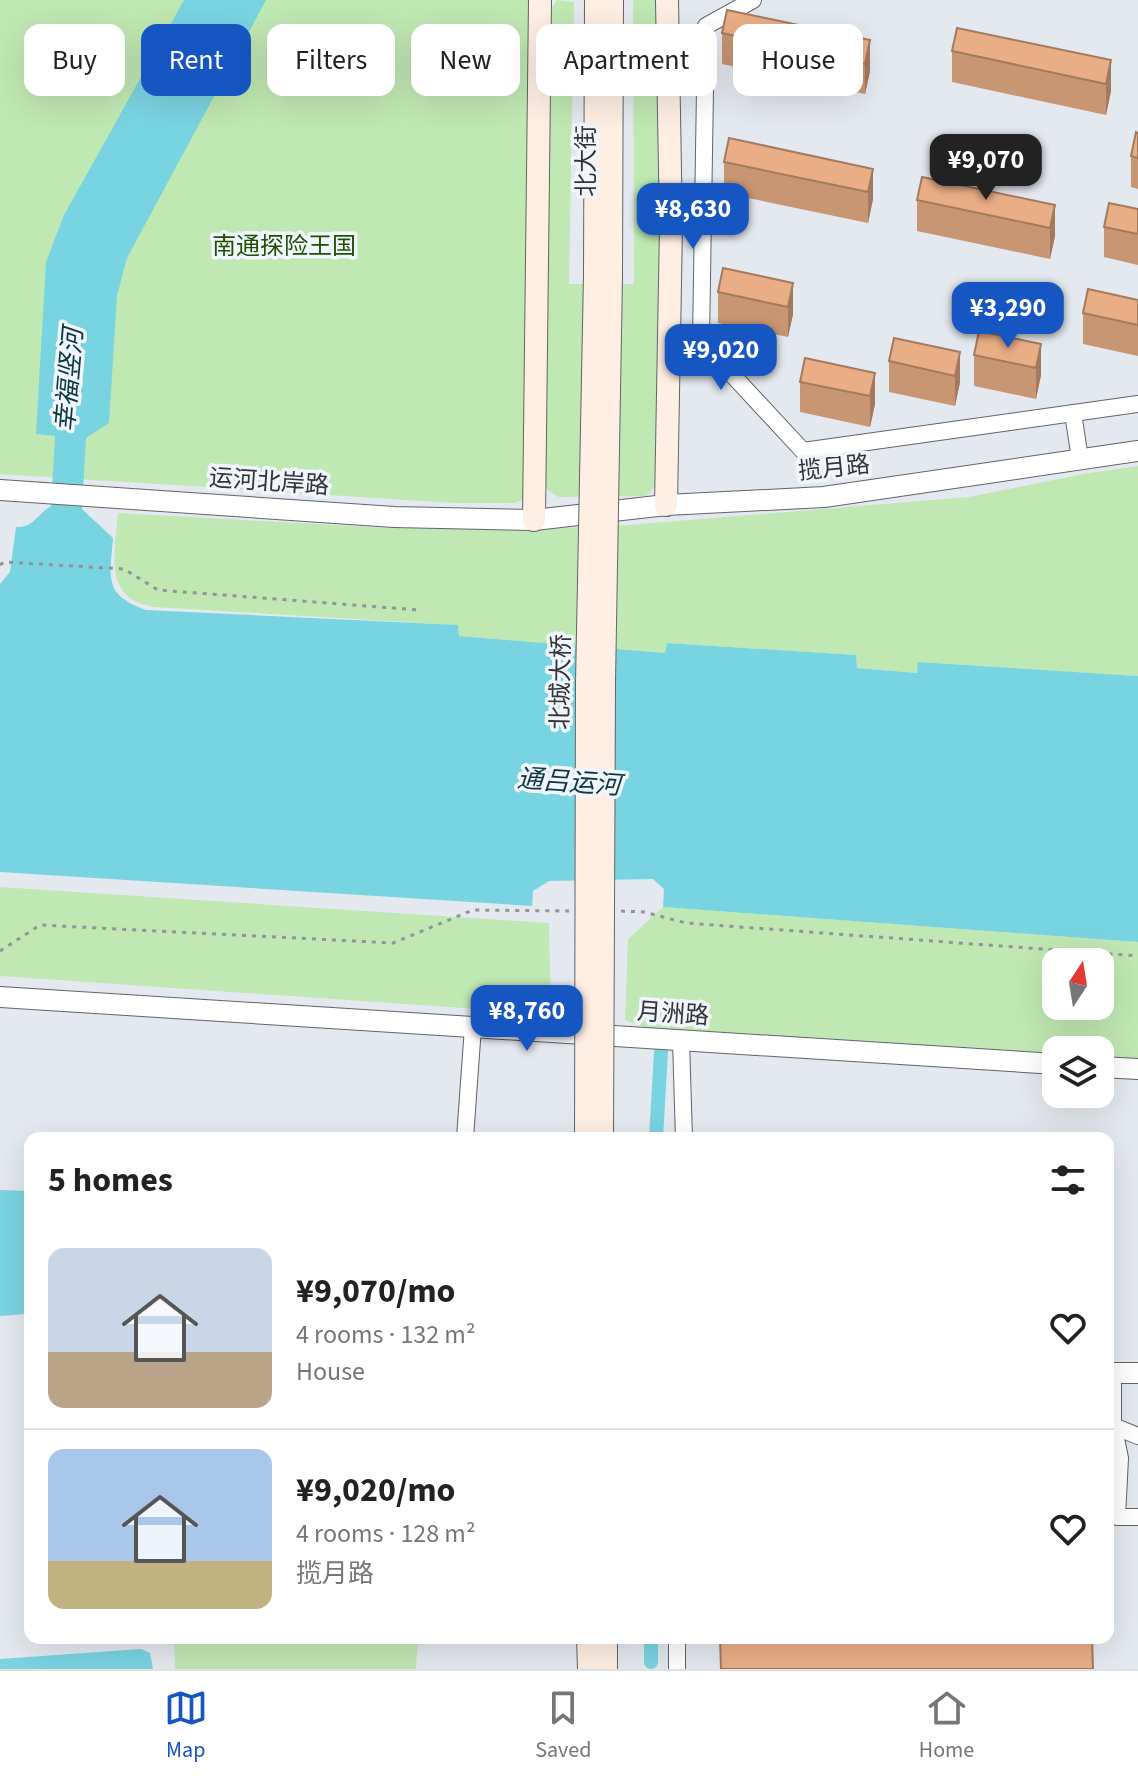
<!DOCTYPE html>
<meta charset="utf-8">
<style>
body{margin:0;font-family:"Source Sans 3","Noto Sans SC",sans-serif;background:#f6f6f6;color:#222;height:100vh;display:flex;flex-direction:column;font-size:30px;white-space:nowrap}
*{box-sizing:border-box;margin:0}
p{font-size:26px;color:#767676}
.icon{flex:none;width:44px;height:44px;fill:none;stroke:currentColor;stroke-width:2;stroke-linecap:round;stroke-linejoin:round}
.map{position:relative;flex:1;overflow:hidden}
.drawer{position:absolute;left:24px;top:1132px;width:1090px;height:512px;display:flex;flex-direction:column;background:#fff;border-radius:16px;box-shadow:0 8px 32px #0002}
.drawer>*{flex:none}
.top-card{position:absolute;left:24px;top:24px;width:1090px;height:72px;display:flex;gap:16px}
.needle{width:52px;rotate:12deg}
.tools{position:absolute;left:1042px;top:948px;display:grid;gap:16px}
.tools a{display:grid;place-items:center;width:72px;height:72px;border-radius:16px;background:#fff;box-shadow:0 8px 32px #0002;font-size:40px}
.price{position:absolute;translate:-50% -68px;padding:0 18px;border-radius:16px;background:#1656c2;color:#fff;font-size:26px;line-height:52px;filter:drop-shadow(0 2px 4px #0008)}
.price::after{content:'';position:absolute;left:50%;top:48px;width:24px;height:18px;margin-left:-12px;background:inherit;clip-path:polygon(0 0,100% 0,50% 100%)}
.price.selected{background:#222;color:#fff}
ul{padding:0;list-style:none}
li{display:flex;align-items:center;gap:24px;height:200px;padding:0 24px}
li+li{border-top:2px solid #e0e0e0}
li span{display:grid;place-items:center;flex:none;width:224px;height:160px;border-radius:16px;color:#555}
li>.icon{margin-inline-start:auto}
span .icon{width:96px;height:96px;fill:#fffc;stroke-width:1}
li b{font-size:34px}
h2{display:flex;justify-content:space-between;align-items:center;height:96px;padding:0 24px;font-size:34px}
.chip{padding:0 28px;border-radius:16px;background:#fff;box-shadow:0 8px 32px #0002;font-size:28px;line-height:72px}
.chip.selected{background:#1656c2;color:#fff}
.tabs{display:flex;justify-content:space-around;align-items:center;height:112px;border-top:2px solid #e0e0e0;background:#fff;font-size:22px;color:#767676}
.tabs a{display:grid;justify-items:center;gap:4px}
.tabs .selected{color:#1656c2}
.map>svg:first-child{display:block}
.green{fill:#c0e8b3;fill-rule:evenodd}
.water{fill:#79d4e1}
.lines{fill:none;stroke-linecap:round;stroke-linejoin:round}
.canal{stroke:#79d4e1;stroke-width:14}
.minor-casing{stroke:#60646a;stroke-width:18}
.tertiary-casing{stroke:#60646a;stroke-width:22}
.secondary-casing{stroke:#60646a;stroke-width:24}
.path{stroke:#919499;stroke-width:3;stroke-dasharray:4 6;stroke-linecap:butt}
.minor{stroke:#fff;stroke-width:16}
.tertiary{stroke:#fff;stroke-width:20}
.secondary{stroke:#ffefe3;stroke-width:22}
.secondary-bridge-casing{stroke:#60646a;stroke-width:24;stroke-linecap:butt}
.secondary-bridge{stroke:#ffefe3;stroke-width:22}
.wall{fill:#c99673}
.shaded-wall{fill:#a47a5e}
.building{fill:#eaae86;stroke:#a47a5e;stroke-width:2}
.labels{text-anchor:middle;dominant-baseline:central;stroke-width:7;stroke-linejoin:round;paint-order:stroke}
.street-label{font-size:24px;fill:#333538;stroke:#f1f6fd}
.park-label{font-size:24px;fill:#1d5101;stroke:#f1f6fd}
.water-label{font-size:26px;font-style:italic;fill:#0c393e;stroke:#f1f6fd}
</style>
<div class="map">
<svg width="1138" height="1669" viewBox="0 0 1138 1669">
<rect width="100%" height="100%" fill="#e4e9ef"/>
<g class="green">
<path d="M0,0H536L526,498L515,503H454L0,474Z"/>
<path d="M557,0L574,2L569,284H634L633,0H659L660,2L658,484L646,496L559,497L547,490L545,482L548,14Z"/>
<path d="M1138,466V676L919,662L917,673L857,668L856,655L667,643L666,653L459,636L457,625L154,607C102,599 115,552 118,513L387,528L534,529L628,525L969,497L1089,473Z"/>
<path d="M0,887L549,923L551,1014L0,976Z"/>
<path d="M663,907L1138,942V1069L1100,1067V1050H1056V1064L681,1041L625,1020L628,939ZM1056,962H1100V1006H1056Z"/>
<path d="M174,1638H418L416,1669H175Z"/>
</g>
<g class="water">
<path d="M184,0H266L127,258L117,296L109,423L86,438L82,509L113,538C110,578 103,595 146,610L458,625L459,636L665,653L667,643L856,655L857,668L917,673L918,662L1138,676V942L663,907L664,889L653,879L549,881L533,891L532,906L0,872V584L10,572L16,527C34,528 37,514 51,506L55,436L36,434L46,262L64,215Z"/>
<path d="M0,1190L30,1191V1303L25,1314L0,1316Z"/>
<path d="M141,1649L150,1653L153,1669H0V1659Z"/>
</g>
<g class="lines">
<g class="canal">
<path d="M656,1138L661,1052"/>
<path d="M651,1662V1638"/>
</g>
<defs>
<g id="minor">
<path d="M753,0L706,26L701,341L803,451L1138,404"/>
<path d="M1073,413L1080,459"/>
<path d="M681,1041L684,1138"/>
<path d="M465,1138L473,1027"/>
<path d="M1113,1373V1424L1120,1458L1117,1517H1138"/>
<path d="M1108,1424L1138,1436"/>
<path d="M677,1669V1638"/>
</g>
<g id="tertiary">
<path d="M0,490L394,517L534,520L666,505L824,497L1138,451"/>
<path d="M0,997L1056,1064"/>
<path d="M1100,1067L1138,1069"/>
<path d="M1108,1373H1138"/>
</g>
<g id="secondary">
<path d="M595,275L596,0"/>
<path d="M611,275L612,0"/>
<path d="M666,505L671,227L667,0"/>
<path d="M534,520L540,0"/>
<path d="M588,1638L589,1669"/>
<path d="M606,1638V1669"/>
</g>
</defs>
<use href="#minor" class="minor-casing"/>
<use href="#tertiary" class="tertiary-casing"/>
<use href="#secondary" class="secondary-casing"/>
<g class="path">
<path d="M0,565L4,562L124,569L158,590L419,610"/>
<path d="M621,911L644,912L686,923L1138,956"/>
<path d="M0,951L40,925L393,943L473,910L569,911"/>
</g>
<use href="#minor" class="minor"/>
<use href="#tertiary" class="tertiary"/>
<use href="#secondary" class="secondary"/>
<defs>
<g id="secondary-bridge">
<path d="M586,1138L587,683L595,275"/>
<path d="M602,1138L604,682L611,275"/>
</g>
</defs>
<use href="#secondary-bridge" class="secondary-bridge-casing"/>
<use href="#secondary-bridge" class="secondary-bridge"/>
</g>
<g class="wall">
<path d="M722,33L870,40V71L865,94L722,64Z"/>
<path d="M952,51L1111,60V91L1106,115L952,82Z"/>
<path d="M1138,133V189L1131,187V156Z"/>
<path d="M724,162L873,169V199L868,223L724,193Z"/>
<path d="M917,200L1055,205V236L1050,259L917,231Z"/>
<path d="M1138,209V265L1104,257V227Z"/>
<path d="M793,283V314L788,337L718,323V292Z"/>
<path d="M1138,300V356L1083,344V313Z"/>
<path d="M1041,344V375L1036,399L974,386V355Z"/>
<path d="M960,352V382L955,406L889,392V361Z"/>
<path d="M875,373V404L870,427L800,412V382Z"/>
</g>
<g class="shaded-wall">
<path d="M870,40V71L865,94V64Z"/>
<path d="M1111,60V91L1106,115V84Z"/>
<path d="M873,169V199L868,223V192Z"/>
<path d="M1055,205V236L1050,259V228Z"/>
<path d="M793,283V314L788,337V307Z"/>
<path d="M1041,344V375L1036,399V368Z"/>
<path d="M960,352V382L955,406V376Z"/>
<path d="M875,373V404L870,427V396Z"/>
<path d="M1111,1548V1569L1108,1576V1555Z"/>
</g>
<g class="building">
<path d="M727,10L870,40L865,64L722,33Z"/>
<path d="M957,28L1111,60L1106,84L952,51Z"/>
<path d="M1136,132L1138,133V158L1131,156Z"/>
<path d="M729,138L873,169L868,192L724,162Z"/>
<path d="M922,177L1055,205L1050,228L917,200Z"/>
<path d="M1109,203L1138,209V234L1104,227Z"/>
<path d="M723,268L793,283L788,307L718,292Z"/>
<path d="M1088,289L1138,300V325L1083,313Z"/>
<path d="M979,331L1041,344L1036,368L974,355Z"/>
<path d="M894,338L960,352L955,376L889,361Z"/>
<path d="M805,358L875,373L870,396L800,382Z"/>
<path d="M1108,1514L1111,1548L1108,1555Z"/>
<path d="M720,1638H1092L1093,1669H721Z"/>
</g>
<g class="labels">
<g class="street-label">
<text transform="translate(586 161) rotate(-90)">北大街</text>
<text transform="translate(834 468) rotate(-6)">揽月路</text>
<text transform="translate(269 482) rotate(4)">运河北岸路</text>
<text transform="translate(561 682) rotate(-89)">北城大桥</text>
<text transform="translate(673 1014) rotate(4)">月洲路</text>
</g>
<g class="park-label">
<text x="284" y="246">南通探险王国</text>
</g>
<g class="water-label">
<text transform="translate(69 380) rotate(-85)">幸福竖河</text>
<text transform="translate(569 782) rotate(4)">通吕运河</text>
</g>
</g>
</svg>
<div class="tools">
<a><svg class="needle" viewBox="-14 -14 28 28"><path d="M0-13l5 13h-10z" fill="#e53935"/><path d="M0 13l5-13h-10z" fill="#767676"/></svg></a>
<a><svg class="icon" aria-label="layers" viewBox="0 0 24 24"><path d="M12 4l9 5-9 5-9-5zM3 14l9 5 9-5"/></svg></a>
</div>
<b class="price selected" style="left:986px;top:202px">¥9,070</b>
<b class="price" style="left:693px;top:251px">¥8,630</b>
<b class="price" style="left:1008px;top:350px">¥3,290</b>
<b class="price" style="left:721px;top:392px">¥9,020</b>
<b class="price" style="left:527px;top:1053px">¥8,760</b>
<div class="top-card">
<a class="chip">Buy</a>
<a class="chip selected">Rent</a>
<a class="chip">Filters</a>
<a class="chip">New</a>
<a class="chip">Apartment</a>
<a class="chip">House</a>
</div>
<section class="drawer">
<h2>5 homes<svg class="icon" aria-label="filters" viewBox="0 0 24 24"><path d="M4 7h16M4 17h16"/><circle cx="9" cy="7" r="2"/><circle cx="15" cy="17" r="2"/></svg></h2>
<ul>
<li><span style="background:linear-gradient(#c9d6e8 65%,#b9a48a 0)"><svg class="icon" aria-label="home" viewBox="0 0 24 24"><path d="M3 11l9-7 9 7M6 9v11h12V9"/></svg></span><div><b>¥9,070/mo</b><p>4 rooms · 132 m²</p><p>House</p></div><svg class="icon" aria-label="heart" viewBox="0 0 24 24"><path d="M12 20l-8-8c-3-5 5-10 8-4 3-6 11-1 8 4z"/></svg></li>
<li><span style="background:linear-gradient(#a9c7e8 70%,#c2b280 0)"><svg class="icon" aria-label="home" viewBox="0 0 24 24"><path d="M3 11l9-7 9 7M6 9v11h12V9"/></svg></span><div><b>¥9,020/mo</b><p>4 rooms · 128 m²</p><p>揽月路</p></div><svg class="icon" aria-label="heart" viewBox="0 0 24 24"><path d="M12 20l-8-8c-3-5 5-10 8-4 3-6 11-1 8 4z"/></svg></li>
</ul>
</section>
</div>
<nav class="tabs">
<a class="selected"><svg class="icon" aria-label="map" viewBox="0 0 24 24"><path d="M3 6l6-2 6 2 6-2v14l-6 2-6-2-6 2zM9 4v14M15 6v14"/></svg>Map</a>
<a><svg class="icon" aria-label="saved" viewBox="0 0 24 24"><path d="M7 4h10v16l-5-4-5 4z"/></svg>Saved</a>
<a><svg class="icon" aria-label="home" viewBox="0 0 24 24"><path d="M3 11l9-7 9 7M6 9v11h12V9"/></svg>Home</a>
</nav>
